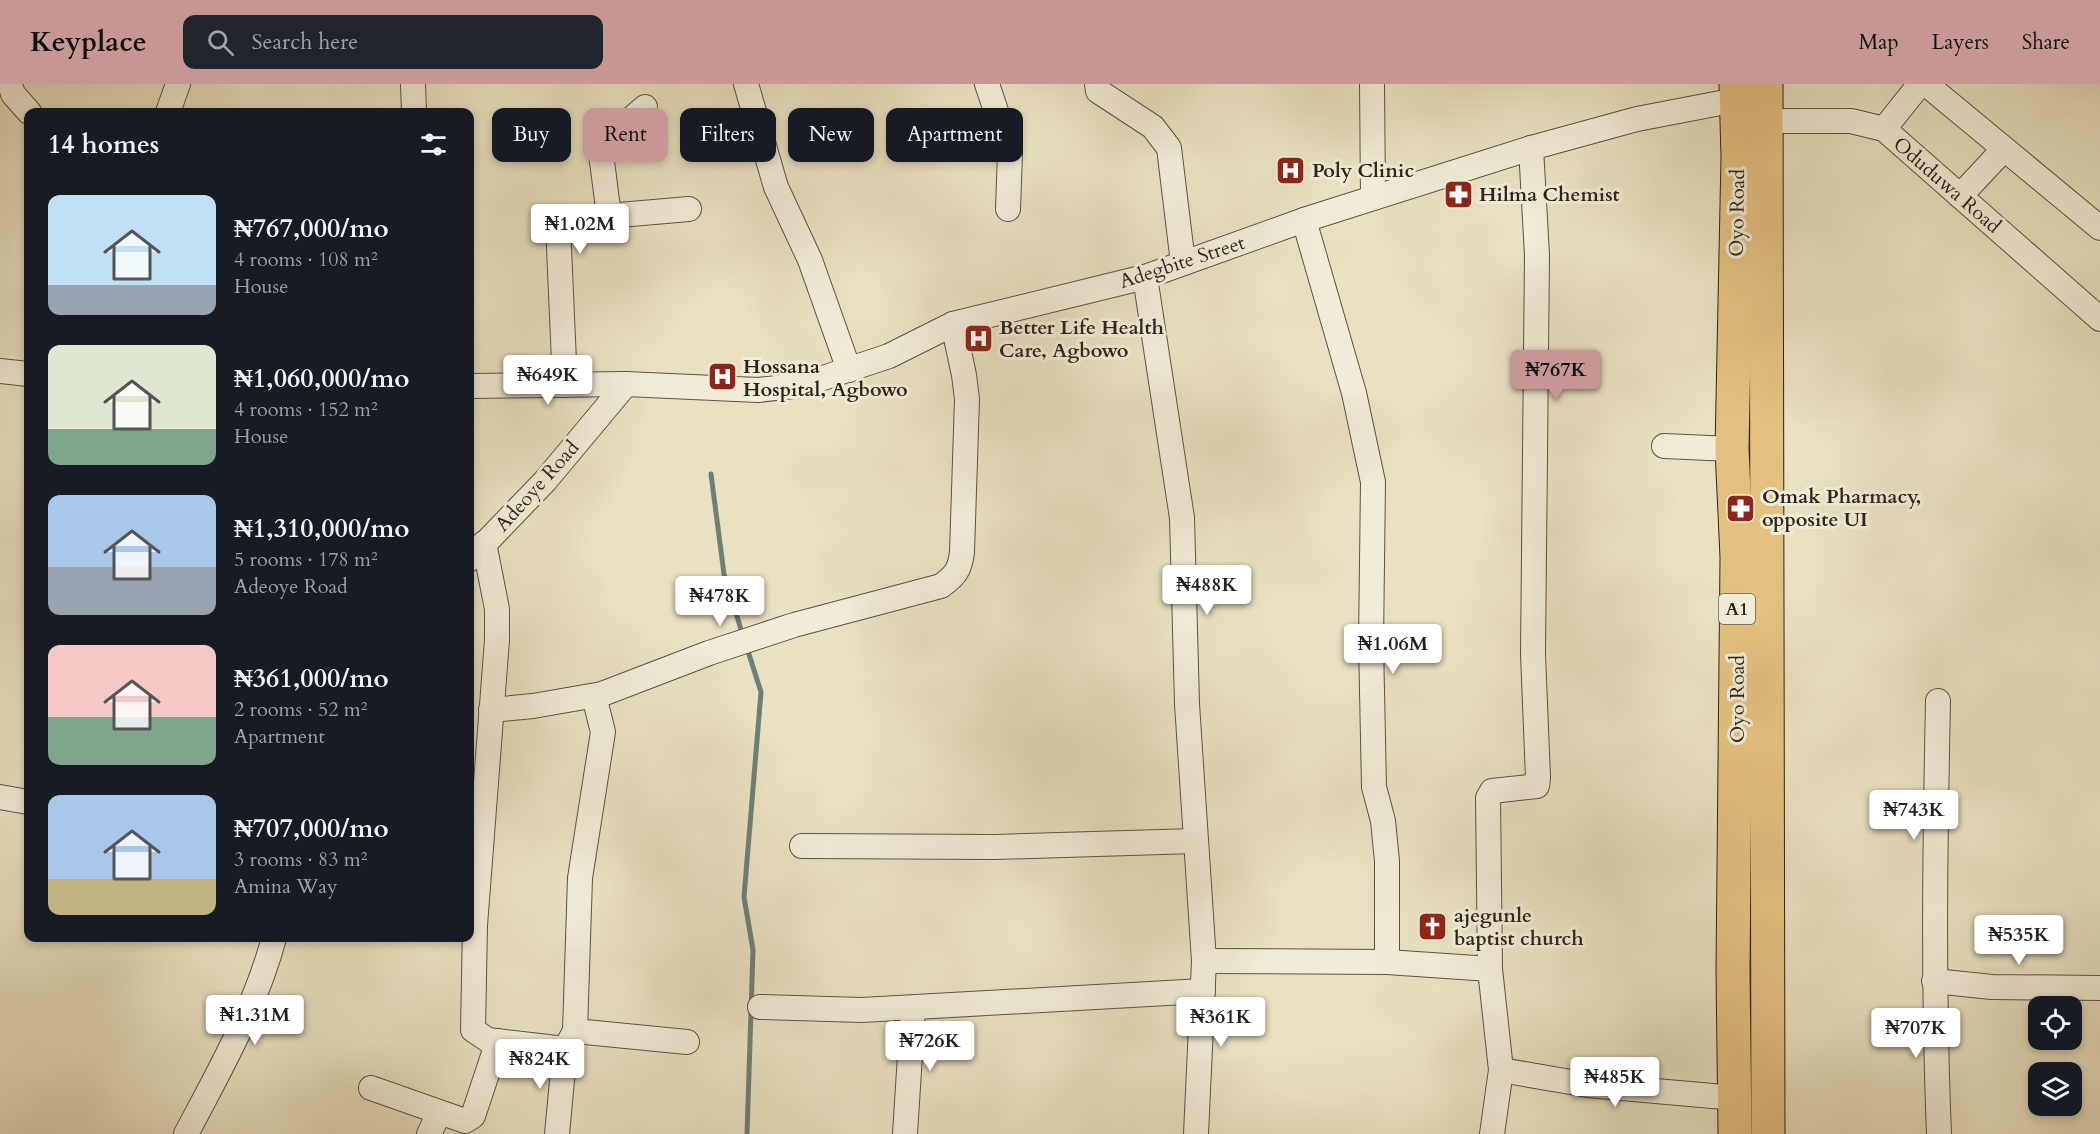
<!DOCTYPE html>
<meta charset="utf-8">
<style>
body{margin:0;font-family:Cardo,serif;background:#20242c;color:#f1f3f6;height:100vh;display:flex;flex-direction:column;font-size:22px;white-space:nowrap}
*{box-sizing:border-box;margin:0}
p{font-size:20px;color:#9ea1a6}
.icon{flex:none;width:33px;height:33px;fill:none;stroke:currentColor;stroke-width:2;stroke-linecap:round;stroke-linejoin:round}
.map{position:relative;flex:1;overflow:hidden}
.drawer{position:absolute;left:24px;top:24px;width:450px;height:834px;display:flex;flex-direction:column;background:#171b24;border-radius:12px;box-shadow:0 3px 9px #0003}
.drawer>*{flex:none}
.banner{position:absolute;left:492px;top:24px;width:570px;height:54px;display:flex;gap:12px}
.buttons{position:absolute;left:2028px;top:912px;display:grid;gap:12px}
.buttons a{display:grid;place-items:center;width:54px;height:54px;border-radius:12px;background:#171b24;box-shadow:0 3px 9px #0003;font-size:30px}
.price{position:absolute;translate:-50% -51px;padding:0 14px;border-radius:6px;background:#fff;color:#222;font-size:20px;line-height:39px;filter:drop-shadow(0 2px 3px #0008)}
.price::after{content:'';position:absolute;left:50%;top:36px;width:18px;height:14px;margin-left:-9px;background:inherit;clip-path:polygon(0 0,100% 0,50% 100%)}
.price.current{background:#c59692;color:#111}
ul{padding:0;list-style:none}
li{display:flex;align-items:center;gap:18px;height:150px;padding:0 24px}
li span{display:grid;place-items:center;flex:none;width:168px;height:120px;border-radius:12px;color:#555}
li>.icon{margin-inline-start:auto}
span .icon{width:72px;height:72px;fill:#fffc;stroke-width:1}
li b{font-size:26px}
h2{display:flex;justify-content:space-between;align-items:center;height:72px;padding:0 24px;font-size:26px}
.chip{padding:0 21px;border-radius:12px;background:#171b24;box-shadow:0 3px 9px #0003;font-size:21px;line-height:54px}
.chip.current{background:#c59692;color:#111}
header{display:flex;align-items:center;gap:36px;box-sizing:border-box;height:84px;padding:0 30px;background:#c59692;color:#111}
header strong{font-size:28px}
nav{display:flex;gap:33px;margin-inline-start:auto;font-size:21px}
.search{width:420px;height:54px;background:#20242c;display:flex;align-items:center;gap:15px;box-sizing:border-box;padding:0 21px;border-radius:12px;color:#9ea1a6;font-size:22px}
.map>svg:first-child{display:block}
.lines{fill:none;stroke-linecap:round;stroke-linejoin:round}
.stream{stroke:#6c8076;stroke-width:5}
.minor-casing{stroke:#5a5344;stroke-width:26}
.highway-casing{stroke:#2b241a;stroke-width:35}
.minor{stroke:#f1ecd7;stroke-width:24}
.highway{stroke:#e4c080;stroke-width:33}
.labels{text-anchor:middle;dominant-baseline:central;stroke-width:6;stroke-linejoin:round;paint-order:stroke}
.shield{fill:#f1ecd7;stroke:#666053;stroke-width:1.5}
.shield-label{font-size:18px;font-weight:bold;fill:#2b241a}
.poi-label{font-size:20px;font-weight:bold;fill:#2b241a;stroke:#f1ecd7;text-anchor:start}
.street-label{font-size:20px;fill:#2b241a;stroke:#f1ecd7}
</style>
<header>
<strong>Keyplace</strong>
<div class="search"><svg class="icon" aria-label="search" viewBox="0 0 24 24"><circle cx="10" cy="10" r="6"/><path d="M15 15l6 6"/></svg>Search here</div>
<nav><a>Map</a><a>Layers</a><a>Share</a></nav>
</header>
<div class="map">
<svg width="2100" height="1050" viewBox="0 0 2100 1050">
<rect width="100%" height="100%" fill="#e9e1c1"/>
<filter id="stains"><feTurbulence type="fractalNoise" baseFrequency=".00333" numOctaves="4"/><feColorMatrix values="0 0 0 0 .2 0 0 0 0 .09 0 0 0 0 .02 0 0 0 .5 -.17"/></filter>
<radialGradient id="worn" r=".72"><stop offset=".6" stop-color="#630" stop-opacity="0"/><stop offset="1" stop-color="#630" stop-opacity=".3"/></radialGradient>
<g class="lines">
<g class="stream">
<path d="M711,390L724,490L743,552"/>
<path d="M747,1050L753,866L744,813L761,608L747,564"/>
</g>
<defs>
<g id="minor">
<path d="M10,0L13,10L29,28"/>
<path d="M413,0L414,28"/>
<path d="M746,0L776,103L810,176L849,286"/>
<path d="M987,0L1010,69L1008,125"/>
<path d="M1097,0L1098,7L1153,43L1169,64L1183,179"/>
<path d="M1372,0L1373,113"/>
<path d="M1926,0L2100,144"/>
<path d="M168,28L178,0"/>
<path d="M1766,37H1851L1884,45L2100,235"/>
<path d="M1884,45L1920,0"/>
<path d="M1960,112L2004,65"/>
<path d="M609,132L600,62L602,56L622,43L645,23"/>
<path d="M1304,136L1354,309L1373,398L1371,559L1374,703L1383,737L1387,777V878"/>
<path d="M1145,193L1182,434L1187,620L1204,877L1196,1050"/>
<path d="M0,287L28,290"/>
<path d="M565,301L558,141L561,136L689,125"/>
<path d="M470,302L626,300L758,306L802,301L889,272L953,240L1145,193L1304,136L1531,64L1637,35L1736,16"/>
<path d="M1664,362L1732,365"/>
<path d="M484,459L497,525V556L475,841L473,946L488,956L565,965"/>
<path d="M470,475L545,397L626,300"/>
<path d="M1938,617C1935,762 1933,906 1939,1050"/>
<path d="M491,626L533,622L602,610L709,569L794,541L941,502C955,492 960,486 962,468L967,315L964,291L953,240"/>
<path d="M0,713L28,718"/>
<path d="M802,762L995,763L1195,757"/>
<path d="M1204,877L1387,878L1490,885"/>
<path d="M1934,897L1992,903L2100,904"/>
<path d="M760,923L862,926L1203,907"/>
<path d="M575,947L687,958"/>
<path d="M1501,986L1588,1001L1735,1014"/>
<path d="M371,1004L465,1037L473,1032L498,957"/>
<path d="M186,1050C220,986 255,924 274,854"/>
<path d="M429,1050L439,1029"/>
<path d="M557,1050L565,965L575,947L580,794L603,648L594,612"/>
<path d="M905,1050L913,924"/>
<path d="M1492,1050L1501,986L1490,885L1488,714L1492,707L1537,702L1538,694L1533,570L1537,171L1531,64"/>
</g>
<g id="highway">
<path d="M1766,0L1768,1050"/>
<path d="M1735,1050L1733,886L1737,473L1732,365L1738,73L1736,0"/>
</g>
</defs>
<use href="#minor" class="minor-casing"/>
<use href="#highway" class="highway-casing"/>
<use href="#minor" class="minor"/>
<use href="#highway" class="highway"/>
</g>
<defs>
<symbol id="hospital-square" viewBox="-11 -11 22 22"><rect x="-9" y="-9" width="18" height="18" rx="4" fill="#8f2418" stroke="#f1ecd7"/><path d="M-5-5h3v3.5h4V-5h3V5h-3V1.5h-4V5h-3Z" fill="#fff"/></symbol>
<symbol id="pharmacy-square" viewBox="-11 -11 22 22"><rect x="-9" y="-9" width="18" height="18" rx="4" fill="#8f2418" stroke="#f1ecd7"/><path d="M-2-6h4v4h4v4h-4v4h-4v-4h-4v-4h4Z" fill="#fff"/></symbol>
<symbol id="church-square" viewBox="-11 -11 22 22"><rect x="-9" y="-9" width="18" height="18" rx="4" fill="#8f2418" stroke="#f1ecd7"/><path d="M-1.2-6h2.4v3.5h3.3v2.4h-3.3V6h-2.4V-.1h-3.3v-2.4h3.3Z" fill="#fff"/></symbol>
</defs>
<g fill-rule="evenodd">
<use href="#hospital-square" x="1274" y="70" width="33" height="33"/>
<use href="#pharmacy-square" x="1442" y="94" width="33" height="33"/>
<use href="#hospital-square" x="962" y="238" width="33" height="33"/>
<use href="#hospital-square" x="706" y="276" width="33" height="33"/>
<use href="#pharmacy-square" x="1724" y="408" width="33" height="33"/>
<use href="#church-square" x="1416" y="826" width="33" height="33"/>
</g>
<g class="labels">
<rect class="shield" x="1719" y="510" width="36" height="30" rx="4.5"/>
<g class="shield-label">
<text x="1737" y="525">A1</text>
</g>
<g class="poi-label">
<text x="1312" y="86">Poly Clinic</text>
<text x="1479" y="110">Hilma Chemist</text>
<text x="999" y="243">Better Life Health<tspan x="999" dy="23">Care, Agbowo</tspan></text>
<text x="743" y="282">Hossana<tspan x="743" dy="23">Hospital, Agbowo</tspan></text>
<text x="1762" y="412">Omak Pharmacy,<tspan x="1762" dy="23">opposite UI</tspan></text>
<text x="1454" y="831">ajegunle<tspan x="1454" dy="23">baptist church</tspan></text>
</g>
<g class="street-label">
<text transform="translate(1947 101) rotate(41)">Oduduwa Road</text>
<text transform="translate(1737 129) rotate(-89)">Oyo Road</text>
<text transform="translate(1182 178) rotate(-18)">Adegbite Street</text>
<text transform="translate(537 402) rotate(-48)">Adeoye Road</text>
<text transform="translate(1737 615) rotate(-90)">Oyo Road</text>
</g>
</g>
<rect width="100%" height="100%" filter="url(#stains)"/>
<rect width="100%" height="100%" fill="url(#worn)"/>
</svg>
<div class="buttons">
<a><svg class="icon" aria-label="locate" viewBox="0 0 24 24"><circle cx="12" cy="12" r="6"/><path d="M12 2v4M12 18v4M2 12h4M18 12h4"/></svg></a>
<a><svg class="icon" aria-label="layers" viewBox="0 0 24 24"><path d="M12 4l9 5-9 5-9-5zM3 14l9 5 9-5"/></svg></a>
</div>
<b class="price" style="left:580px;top:171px">₦1.02M</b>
<b class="price current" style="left:1556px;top:317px">₦767K</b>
<b class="price" style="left:548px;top:322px">₦649K</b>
<b class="price" style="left:1207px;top:532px">₦488K</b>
<b class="price" style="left:720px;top:543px">₦478K</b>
<b class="price" style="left:1393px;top:591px">₦1.06M</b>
<b class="price" style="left:1914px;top:757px">₦743K</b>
<b class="price" style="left:2019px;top:882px">₦535K</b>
<b class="price" style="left:255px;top:962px">₦1.31M</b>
<b class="price" style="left:1221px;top:964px">₦361K</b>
<b class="price" style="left:1916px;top:975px">₦707K</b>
<b class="price" style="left:930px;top:988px">₦726K</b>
<b class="price" style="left:540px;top:1006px">₦824K</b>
<b class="price" style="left:1615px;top:1024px">₦485K</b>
<div class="banner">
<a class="chip">Buy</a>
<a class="chip current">Rent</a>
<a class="chip">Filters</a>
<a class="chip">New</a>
<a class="chip">Apartment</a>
</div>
<section class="drawer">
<h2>14 homes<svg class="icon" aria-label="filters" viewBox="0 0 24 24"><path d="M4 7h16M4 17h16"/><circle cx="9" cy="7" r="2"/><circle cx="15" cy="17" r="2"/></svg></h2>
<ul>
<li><span style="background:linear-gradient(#bfe0f5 75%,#9aa5b1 0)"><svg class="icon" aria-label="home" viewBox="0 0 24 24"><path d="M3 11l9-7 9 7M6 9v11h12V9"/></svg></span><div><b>₦767,000/mo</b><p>4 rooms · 108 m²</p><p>House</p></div></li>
<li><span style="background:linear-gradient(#dfe7d0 70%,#7fa58c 0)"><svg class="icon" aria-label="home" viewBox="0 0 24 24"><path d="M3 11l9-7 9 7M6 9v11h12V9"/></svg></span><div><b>₦1,060,000/mo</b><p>4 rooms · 152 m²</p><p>House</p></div></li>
<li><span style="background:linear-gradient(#a9c7e8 60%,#9aa5b1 0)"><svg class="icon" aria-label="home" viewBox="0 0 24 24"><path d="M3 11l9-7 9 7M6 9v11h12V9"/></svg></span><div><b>₦1,310,000/mo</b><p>5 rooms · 178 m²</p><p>Adeoye Road</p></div></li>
<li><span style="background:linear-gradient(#f6c9c9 60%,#7fa58c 0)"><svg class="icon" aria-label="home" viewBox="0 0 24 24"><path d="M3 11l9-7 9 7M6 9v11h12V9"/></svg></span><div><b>₦361,000/mo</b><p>2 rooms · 52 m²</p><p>Apartment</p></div></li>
<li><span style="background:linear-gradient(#a9c7e8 70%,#c2b280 0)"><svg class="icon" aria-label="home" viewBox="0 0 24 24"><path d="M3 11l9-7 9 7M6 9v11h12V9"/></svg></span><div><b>₦707,000/mo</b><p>3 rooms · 83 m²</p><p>Amina Way</p></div></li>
</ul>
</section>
</div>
